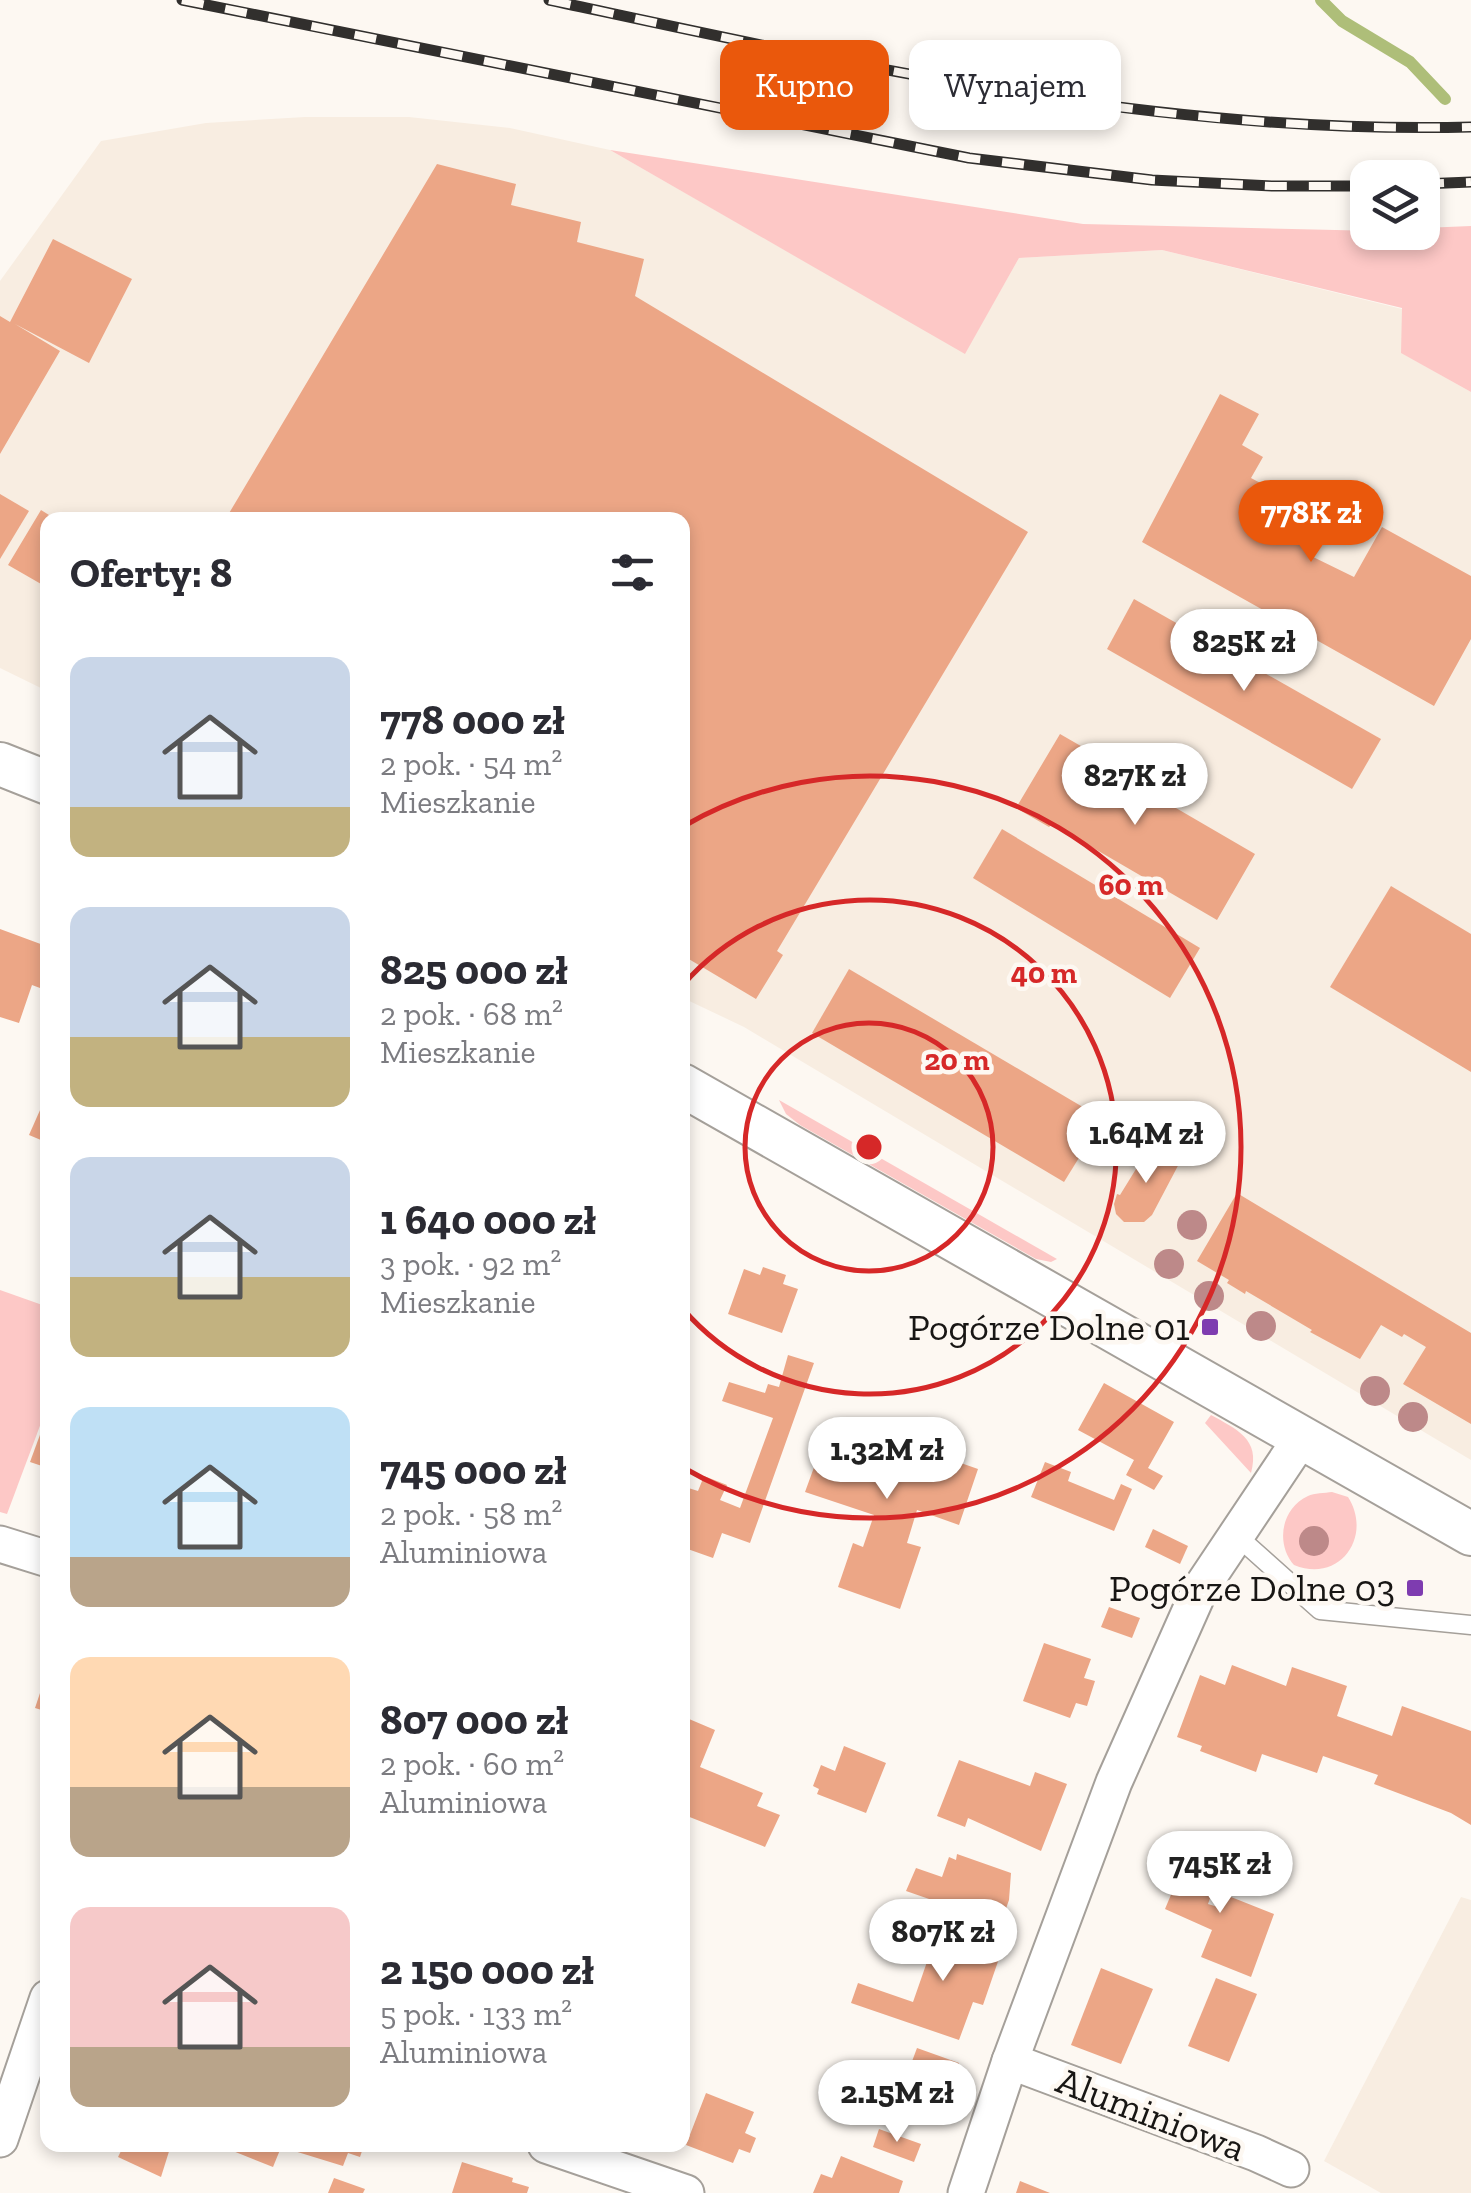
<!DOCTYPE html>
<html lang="pl">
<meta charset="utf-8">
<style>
body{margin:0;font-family:"Zilla Slab",serif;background:#f2f2f3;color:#2b2b33;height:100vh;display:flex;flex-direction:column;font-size:38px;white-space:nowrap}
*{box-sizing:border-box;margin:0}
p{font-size:32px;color:#7c7c81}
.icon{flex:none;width:55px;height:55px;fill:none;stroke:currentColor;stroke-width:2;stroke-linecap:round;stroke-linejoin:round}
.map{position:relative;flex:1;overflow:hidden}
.panel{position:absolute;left:40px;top:512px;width:650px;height:1640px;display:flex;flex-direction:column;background:#fff;border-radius:20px;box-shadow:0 5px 15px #0003}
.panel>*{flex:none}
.hud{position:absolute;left:720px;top:40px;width:600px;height:90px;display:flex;gap:20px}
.controls{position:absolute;left:1350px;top:160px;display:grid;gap:20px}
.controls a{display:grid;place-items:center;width:90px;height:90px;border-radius:20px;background:#fff;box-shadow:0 5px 15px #0003;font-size:50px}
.price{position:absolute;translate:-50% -85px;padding:0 22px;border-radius:35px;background:#fff;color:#222;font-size:32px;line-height:65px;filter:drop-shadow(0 2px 5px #0008)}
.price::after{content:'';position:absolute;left:50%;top:60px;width:30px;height:22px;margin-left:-15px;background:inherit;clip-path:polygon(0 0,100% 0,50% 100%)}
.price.selected{background:#ea580c;color:#fff}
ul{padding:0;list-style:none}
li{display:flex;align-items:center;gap:30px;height:250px;padding:0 30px}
li span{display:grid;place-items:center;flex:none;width:280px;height:200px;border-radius:20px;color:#555}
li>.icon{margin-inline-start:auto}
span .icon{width:120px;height:120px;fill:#fffc;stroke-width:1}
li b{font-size:42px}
h2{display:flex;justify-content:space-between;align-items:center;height:120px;padding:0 30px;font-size:42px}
.chip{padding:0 35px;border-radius:20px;background:#fff;box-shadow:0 5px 15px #0003;font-size:35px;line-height:90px}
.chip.selected{background:#ea580c;color:#fff}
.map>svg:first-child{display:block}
.built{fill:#f8ede1}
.green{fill:#fdc8c6}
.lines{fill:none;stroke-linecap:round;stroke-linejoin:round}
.stream{stroke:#aebe79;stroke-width:12}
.building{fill:#eca686}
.service-casing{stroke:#a5a09a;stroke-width:21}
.minor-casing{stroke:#a5a09a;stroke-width:39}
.tertiary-casing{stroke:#a5a09a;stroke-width:46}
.service{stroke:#fff;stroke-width:18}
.minor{stroke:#fff;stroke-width:35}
.tertiary{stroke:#fff;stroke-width:42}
.rail-casing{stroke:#312f2d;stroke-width:11}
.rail{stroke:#fdf8f2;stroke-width:8;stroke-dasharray:22;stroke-linecap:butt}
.tree{fill:#bd8989}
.ring{fill:none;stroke:#d62828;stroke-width:5}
.poi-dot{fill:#7e3cb0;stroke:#fdf8f2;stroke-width:4}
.labels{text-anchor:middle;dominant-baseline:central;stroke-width:9;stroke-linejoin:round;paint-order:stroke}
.poi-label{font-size:38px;fill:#181614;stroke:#fdf8f2;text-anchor:end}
.street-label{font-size:38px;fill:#181614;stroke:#fdf8f2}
.centre{fill:#d62828;stroke:#fdf8f2;stroke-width:5}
.ring-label{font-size:30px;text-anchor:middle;font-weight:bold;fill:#d62828;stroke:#fdf8f2;stroke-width:9;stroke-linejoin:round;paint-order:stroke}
</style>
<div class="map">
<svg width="1471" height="2193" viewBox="0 0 1471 2193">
<rect width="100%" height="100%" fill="#fdf8f2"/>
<g class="built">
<path d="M305,117H409L510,128L610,150L965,353L1019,258L1162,250L1402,309V353L1471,392V1460L744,1027L683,998L682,520H48L47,691L0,668V281L101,141L206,123Z"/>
<path d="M1461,1897L1471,1900V2193H1381L1324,2161Z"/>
</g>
<g class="green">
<path d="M610,150L1083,224L1422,232L1423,228L1471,226V392L1401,353L1402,308L1162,250L1019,258L965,354Z"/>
<path d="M779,1100L1057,1259L1051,1262L1036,1259L800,1125L786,1114Z"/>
<path d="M0,1290L48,1307L47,1407L7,1514L0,1512Z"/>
<path d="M1211,1415C1236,1429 1261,1439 1251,1473L1205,1423Z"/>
<path d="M1332,1492L1348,1497C1373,1536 1340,1584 1294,1565C1276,1545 1280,1509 1308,1496C1314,1493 1325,1493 1332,1492Z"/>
</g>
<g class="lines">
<path class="stream" d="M1321,0L1342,21L1410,62L1445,99"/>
</g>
<g class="building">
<path d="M437,164L516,184L511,205L581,222L577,242L644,259L635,296L1028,532L777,951L783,955L756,999L682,955V520H225Z"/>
<path d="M53,239L132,279L89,363L15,324L60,351L0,454V316L10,322Z"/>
<path d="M1220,394L1259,414L1242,445L1263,457L1251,478L1328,519L1309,555L1354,577L1382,527L1471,576V639L1434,706L1142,542Z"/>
<path d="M0,494L29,511L0,559Z"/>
<path d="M41,510L57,520H48V588L8,565Z"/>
<path d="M1134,599L1381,739L1352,789L1107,649Z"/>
<path d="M1060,734L1093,753L1090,758L1255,854L1217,920L1052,824L1049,827L1016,808Z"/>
<path d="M1002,829L1200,948L1170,998L973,878Z"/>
<path d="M1391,886L1471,934V1072L1330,987Z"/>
<path d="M0,929L46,946L43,956L48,958V991L32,985L19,1023L0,1017Z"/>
<path d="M849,969L1103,1119L1064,1182L812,1033Z"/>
<path d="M48,1092V1143L29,1135Z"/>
<path d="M1152,1143L1181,1160L1152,1215L1144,1222H1124L1116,1214L1114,1204L1117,1194L1120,1195Z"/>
<path d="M1237,1193L1471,1333V1424L1403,1384L1426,1347L1404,1334L1402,1337L1381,1325L1360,1359L1310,1332L1312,1330L1246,1291L1245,1294L1227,1283L1229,1280L1197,1261Z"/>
<path d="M763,1267L786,1275L783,1284L798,1289L782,1333L728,1314L744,1269L760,1275Z"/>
<path d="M788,1355L814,1363L750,1543L722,1533L713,1558L682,1547V1486L698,1491L704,1476L727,1485L720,1500L740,1508L773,1418L722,1401L729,1382L765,1393L768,1384L779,1387Z"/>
<path d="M1104,1383L1174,1422L1148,1468L1163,1476L1154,1490L1126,1475L1134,1460L1078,1430Z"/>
<path d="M832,1418L978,1469L959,1525L917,1510L907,1543L921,1547L900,1609L838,1587L853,1543L863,1547L874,1515L805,1492Z"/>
<path d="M41,1432L48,1435V1468L30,1462Z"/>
<path d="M1045,1462L1071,1472L1068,1481L1114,1500L1121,1484L1132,1489L1114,1531L1031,1497Z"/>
<path d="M1153,1529L1188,1546L1180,1564L1145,1547Z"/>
<path d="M1109,1607L1140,1618L1132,1638L1101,1627Z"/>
<path d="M1044,1643L1091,1659L1084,1678L1095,1681L1087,1706L1076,1703L1070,1718L1023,1701Z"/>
<path d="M1232,1665L1286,1686L1292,1667L1347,1686L1337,1716L1392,1736L1402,1706L1471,1731V1825L1451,1813L1374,1784L1378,1775L1323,1756L1317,1773L1262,1754L1256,1772L1200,1751L1202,1746L1177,1737L1200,1675L1225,1685Z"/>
<path d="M47,1672L48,1673V1712L35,1708Z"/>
<path d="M682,1716L715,1730L700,1767L763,1793L757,1806L780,1815L765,1847L682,1814V1798L687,1788L682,1787Z"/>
<path d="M844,1746L886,1763L866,1813L817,1794L819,1789L813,1786L821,1765L835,1771Z"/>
<path d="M959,1760L1030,1786L1035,1772L1067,1784L1041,1851L968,1818L965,1827L937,1816Z"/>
<path d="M1212,1849L1218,1875L1208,1904L1221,1908L1226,1895L1274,1914L1251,1977L1201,1957L1212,1930L1165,1909L1188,1854Z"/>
<path d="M957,1854L1011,1873L1009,1900L1002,1920L961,1905L959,1910L948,1906L946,1912L930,1907L932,1900L906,1891L916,1868L942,1877L949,1857L956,1860Z"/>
<path d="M947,1924L1004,1944L983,2005L973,2002L959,2040L851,2003L858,1983L913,2002L935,1939L941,1941Z"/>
<path d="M1101,1968L1153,1989L1121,2064L1071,2045Z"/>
<path d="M1216,1978L1257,1994L1229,2062L1188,2046Z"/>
<path d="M917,2048L959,2063L953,2079L966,2083L961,2098L948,2093L943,2111L899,2096Z"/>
<path d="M706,2093L754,2112L745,2133L756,2138L750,2153L739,2149L733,2163L686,2145Z"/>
<path d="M879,2129L921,2144L914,2162L873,2147Z"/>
<path d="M124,2145H171L161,2177L118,2157Z"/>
<path d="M218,2145H282L273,2167Z"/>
<path d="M293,2145H364L360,2157L348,2153L343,2166L291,2150Z"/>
<path d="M841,2156L903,2181L899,2193H813L821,2174L832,2178Z"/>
<path d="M462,2162L513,2178L512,2182L529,2187L527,2193H452Z"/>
<path d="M334,2178L365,2189L363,2193H328Z"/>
<path d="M1020,2181L1050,2193H1016Z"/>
</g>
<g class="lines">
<defs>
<path id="service" d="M1236,1535L1320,1610L1471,1625"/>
<g id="minor">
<path d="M0,1544L48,1559"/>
<path d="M1010,2061L1256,2153L1291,2169"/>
<path d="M0,2139L48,1998"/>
<path d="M546,2145L686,2193"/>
<path d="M966,2193L1010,2061L1114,1782L1199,1591L1302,1437"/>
</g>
<g id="tertiary">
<path d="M0,764L48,783"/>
<path d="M682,1085L1471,1534"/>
</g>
</defs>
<use href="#service" class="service-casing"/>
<use href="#minor" class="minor-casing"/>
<use href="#tertiary" class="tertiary-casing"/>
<use href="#service" class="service"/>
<use href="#minor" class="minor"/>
<use href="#tertiary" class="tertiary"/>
<defs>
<g id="rail">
<path d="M182,0L969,158L1152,180L1272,186H1368"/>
<path d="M549,0C854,65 1157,135 1471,127"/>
<path d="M1422,184L1471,182"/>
</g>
</defs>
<use href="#rail" class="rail-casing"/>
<use href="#rail" class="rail"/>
</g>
<g class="tree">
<circle cx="1192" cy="1225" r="15"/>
<circle cx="1169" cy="1264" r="15"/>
<circle cx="1209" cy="1296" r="15"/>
<circle cx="1261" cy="1326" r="15"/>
<circle cx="1375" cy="1391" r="15"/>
<circle cx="1413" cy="1417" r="15"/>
<circle cx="1314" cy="1541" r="15"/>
</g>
<g class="ring">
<circle cx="869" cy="1147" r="124"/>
<path d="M683 985A247 247 0 1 1 683 1309"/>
<path d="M684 826A371 371 0 1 1 684 1468"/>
</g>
<g class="poi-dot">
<rect x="1200" y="1317" width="20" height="20" rx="5"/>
<rect x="1405" y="1578" width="20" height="20" rx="5"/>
</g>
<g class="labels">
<g class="poi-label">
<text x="1190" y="1327">Pogórze Dolne 01</text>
<text x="1395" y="1588">Pogórze Dolne 03</text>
</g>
<g class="street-label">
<text transform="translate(1151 2114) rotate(21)">Aluminiowa</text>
</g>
</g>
<circle cx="869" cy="1147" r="15" class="centre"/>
<g class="ring-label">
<text x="1131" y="895">60 m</text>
<text x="1044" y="983">40 m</text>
<text x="957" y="1070">20 m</text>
</g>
</svg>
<div class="controls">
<a><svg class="icon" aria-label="layers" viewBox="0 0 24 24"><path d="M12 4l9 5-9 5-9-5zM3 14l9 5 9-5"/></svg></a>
</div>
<b class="price selected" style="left:1311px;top:565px">778K zł</b>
<b class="price" style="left:1244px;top:694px">825K zł</b>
<b class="price" style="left:1135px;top:828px">827K zł</b>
<b class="price" style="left:1146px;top:1186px">1.64M zł</b>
<b class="price" style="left:887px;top:1502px">1.32M zł</b>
<b class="price" style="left:1220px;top:1916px">745K zł</b>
<b class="price" style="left:943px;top:1984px">807K zł</b>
<b class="price" style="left:897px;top:2145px">2.15M zł</b>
<div class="hud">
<a class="chip selected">Kupno</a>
<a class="chip">Wynajem</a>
</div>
<section class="panel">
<h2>Oferty: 8<svg class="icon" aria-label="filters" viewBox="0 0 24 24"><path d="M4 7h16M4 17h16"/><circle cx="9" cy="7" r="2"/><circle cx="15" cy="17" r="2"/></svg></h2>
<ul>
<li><span style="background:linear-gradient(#c9d6e8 75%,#c2b280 0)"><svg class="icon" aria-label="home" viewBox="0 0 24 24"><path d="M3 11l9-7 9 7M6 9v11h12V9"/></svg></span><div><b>778 000 zł</b><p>2 pok. · 54 m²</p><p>Mieszkanie</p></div></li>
<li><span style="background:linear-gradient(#c9d6e8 65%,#c2b280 0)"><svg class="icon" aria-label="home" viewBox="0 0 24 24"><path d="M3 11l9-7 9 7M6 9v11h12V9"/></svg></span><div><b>825 000 zł</b><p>2 pok. · 68 m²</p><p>Mieszkanie</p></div></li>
<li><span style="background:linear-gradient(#c9d6e8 60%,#c2b280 0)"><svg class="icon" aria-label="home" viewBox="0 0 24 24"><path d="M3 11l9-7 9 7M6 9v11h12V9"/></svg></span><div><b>1 640 000 zł</b><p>3 pok. · 92 m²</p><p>Mieszkanie</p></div></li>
<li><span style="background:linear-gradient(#bfe0f5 75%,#b9a48a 0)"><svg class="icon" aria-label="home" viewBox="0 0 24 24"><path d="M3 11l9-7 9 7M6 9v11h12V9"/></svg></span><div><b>745 000 zł</b><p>2 pok. · 58 m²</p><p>Aluminiowa</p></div></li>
<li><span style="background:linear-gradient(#ffd9b3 65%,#b9a48a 0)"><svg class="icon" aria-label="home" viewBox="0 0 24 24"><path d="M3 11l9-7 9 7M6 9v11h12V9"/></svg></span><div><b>807 000 zł</b><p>2 pok. · 60 m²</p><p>Aluminiowa</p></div></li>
<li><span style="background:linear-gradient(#f6c9c9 70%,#b9a48a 0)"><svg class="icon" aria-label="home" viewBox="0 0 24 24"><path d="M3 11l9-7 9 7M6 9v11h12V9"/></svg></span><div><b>2 150 000 zł</b><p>5 pok. · 133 m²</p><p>Aluminiowa</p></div></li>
</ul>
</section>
</div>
